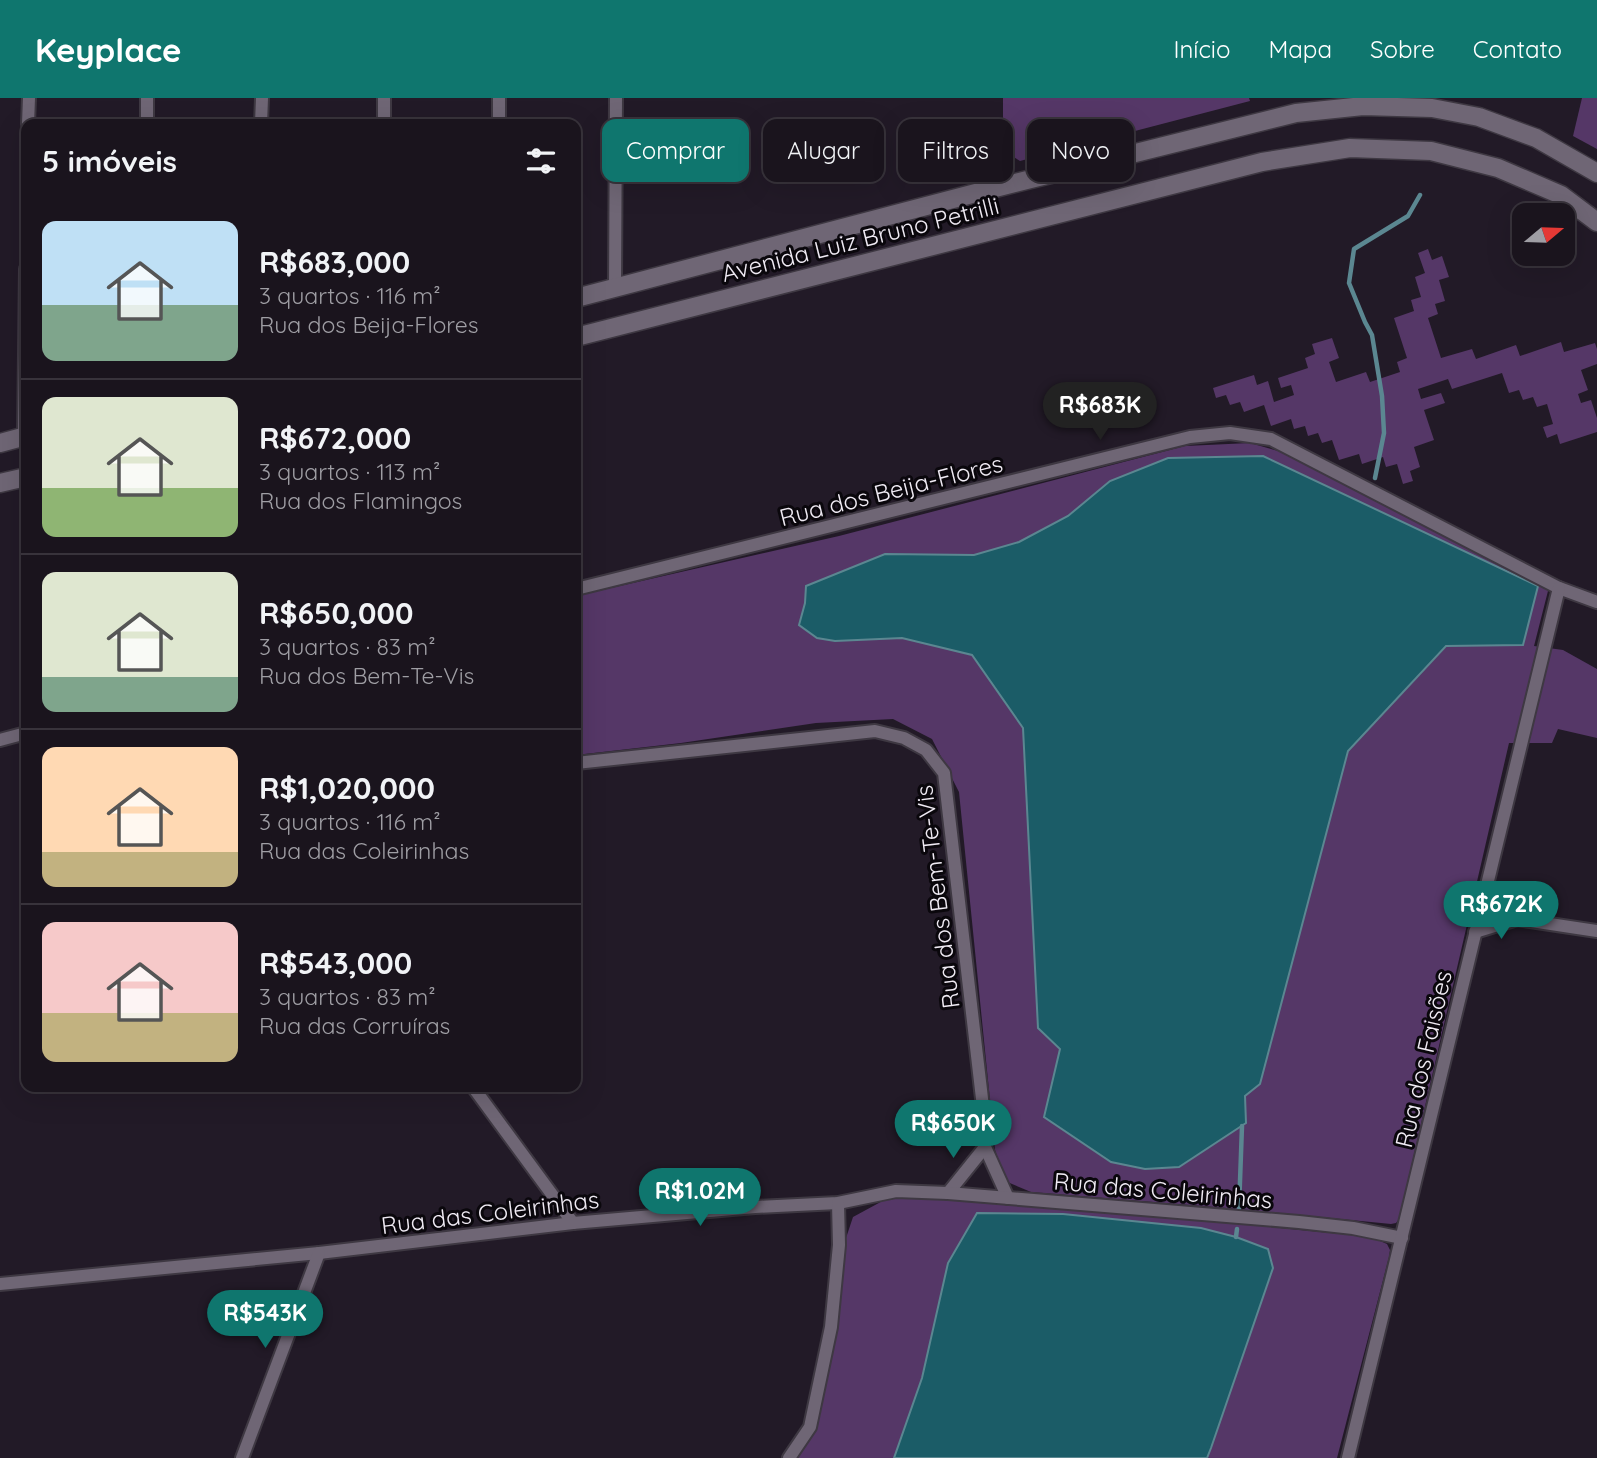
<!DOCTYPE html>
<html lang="pt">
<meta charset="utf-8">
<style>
body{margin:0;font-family:Quicksand,sans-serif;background:#27212a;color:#f1f3f6;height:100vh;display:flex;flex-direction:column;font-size:26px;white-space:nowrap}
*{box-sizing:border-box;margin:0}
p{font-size:23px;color:#9f9ea4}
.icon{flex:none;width:38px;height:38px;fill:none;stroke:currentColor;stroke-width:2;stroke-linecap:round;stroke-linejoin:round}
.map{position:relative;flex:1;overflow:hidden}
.drawer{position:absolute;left:21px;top:21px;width:560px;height:973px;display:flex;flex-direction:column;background:#1a141d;border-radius:14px;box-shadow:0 7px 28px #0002,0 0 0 2px #38333b}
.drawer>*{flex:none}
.banner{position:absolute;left:602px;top:21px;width:665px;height:63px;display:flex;gap:14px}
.needle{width:46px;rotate:71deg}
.fabs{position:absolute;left:1512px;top:105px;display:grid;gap:14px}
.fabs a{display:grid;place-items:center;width:63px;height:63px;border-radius:14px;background:#1a141d;box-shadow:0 7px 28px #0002,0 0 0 2px #38333b;font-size:35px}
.price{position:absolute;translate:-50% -60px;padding:0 16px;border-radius:24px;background:#0f766e;color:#fff;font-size:23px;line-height:46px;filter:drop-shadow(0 2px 4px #0008)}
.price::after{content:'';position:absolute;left:50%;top:42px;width:21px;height:16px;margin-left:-10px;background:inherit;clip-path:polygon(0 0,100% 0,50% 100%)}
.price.on{background:#222;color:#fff}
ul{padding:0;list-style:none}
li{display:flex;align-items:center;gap:21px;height:175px;padding:0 21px}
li+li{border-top:2px solid #38333b}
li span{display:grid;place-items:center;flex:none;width:196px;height:140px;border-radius:14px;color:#555}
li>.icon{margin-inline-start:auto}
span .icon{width:84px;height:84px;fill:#fffc;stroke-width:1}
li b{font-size:30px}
h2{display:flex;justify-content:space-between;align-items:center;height:84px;padding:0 21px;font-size:30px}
.tag{padding:0 24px;border-radius:14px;background:#1a141d;box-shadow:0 7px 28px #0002,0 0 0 2px #38333b;font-size:24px;line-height:63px}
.tag.on{background:#0f766e;color:#fff}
header{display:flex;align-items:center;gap:42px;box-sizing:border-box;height:98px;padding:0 35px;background:#0f766e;color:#fff}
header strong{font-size:33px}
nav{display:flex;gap:38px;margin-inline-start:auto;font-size:24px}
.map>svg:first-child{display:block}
.green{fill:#553767;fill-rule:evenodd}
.water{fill:#1b5c67;stroke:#5b8791;stroke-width:2}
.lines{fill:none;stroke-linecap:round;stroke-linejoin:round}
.stream{stroke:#5b8791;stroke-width:4.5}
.street-casing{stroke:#3e3842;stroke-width:16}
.secondary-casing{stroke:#3e3842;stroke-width:21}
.street{stroke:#6f6675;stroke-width:12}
.secondary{stroke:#6f6675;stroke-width:18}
.labels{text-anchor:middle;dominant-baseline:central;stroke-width:6;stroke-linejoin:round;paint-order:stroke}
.street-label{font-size:24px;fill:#f0ebf4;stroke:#0a070c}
</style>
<header>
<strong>Keyplace</strong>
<nav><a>Início</a><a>Mapa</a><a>Sobre</a><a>Contato</a></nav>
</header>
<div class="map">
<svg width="1597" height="1360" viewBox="0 0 1597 1360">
<rect width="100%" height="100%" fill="#221a27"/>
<g class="green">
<path d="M1003,0H1249L1250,3L1020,63L1003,52Z"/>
<path d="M1582,0H1597V51L1573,38Z"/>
<path d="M1428,151L1432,162L1442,158L1449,179L1439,182L1445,203L1435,206L1438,216L1428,220L1441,260L1472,251L1476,261L1516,247L1520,258L1561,244L1564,254L1595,245L1597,251V266L1581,272L1588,292L1578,296L1581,305L1591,302L1597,320V334L1560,346L1557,336L1547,340L1543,329L1553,326L1547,306L1537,309L1533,299L1523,302L1519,292L1509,295L1502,275L1452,291L1448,281L1418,291L1421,301L1441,295L1445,305L1424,312L1434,342L1414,349L1420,369L1410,373L1413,383L1403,386L1397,366L1386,369L1383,359L1362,366L1359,356L1339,362L1332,342L1322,345L1318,335L1308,338L1305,328L1294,331L1291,321L1271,328L1264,307L1244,314L1240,304L1230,307L1226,297L1216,300L1213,290L1254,277L1257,287L1268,283L1274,304L1294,297L1291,287L1281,290L1278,280L1308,270L1305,260L1315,256L1312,246L1332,240L1339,260L1329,264L1336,284L1366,274L1370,284L1400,274L1397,264L1407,260L1394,220L1414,213L1411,202L1421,199L1415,179L1425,175L1418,155Z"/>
<path d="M1250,345L1282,354L1549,489L1534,548L1563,552L1597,571V640L1558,631L1552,645H1509L1399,1121L1396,1125L1391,1126L1239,1111L1031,1094L1005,1083L995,1052L959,694L932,641L893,621L816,625L681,645L576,657V498L839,438L1185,348ZM1110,383L1523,547L1447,548L1348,653L1260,986L1245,998L1110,1064L1044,1019L1060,951L1023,630L972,557L902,540L836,543L817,540L799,527L805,505L885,456L974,457L1019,444L1068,418Z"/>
<path d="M941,1099L1072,1112L1238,1124L1280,1130L1371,1139L1387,1146L1390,1152L1389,1159L1337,1360H1207L1211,1350L1273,1171L1201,1130L1063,1116L977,1115L948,1165L922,1280L894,1360H798L809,1342L821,1303L844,1146L853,1119L888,1100Z"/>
</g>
<g class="water">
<path d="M1263,358L1538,488L1523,547L1446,548L1348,653L1260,986L1245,998L1246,1025L1179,1069L1145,1071L1111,1064L1044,1019L1060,951L1038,930L1023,630L972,557L902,540L835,543L817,540L799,527L805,505L806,488L885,456L974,457L1019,444L1068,418L1110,383L1168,360Z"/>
<path d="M977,1115L1063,1116L1201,1130L1236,1139L1268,1151L1273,1170L1211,1350L1207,1360H894L922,1280L948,1165Z"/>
</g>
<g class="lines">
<g class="stream">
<path d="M1375,380L1384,335L1382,298L1372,237L1365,224L1349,185L1354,151L1408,118L1420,97"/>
<path d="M1239,1111L1242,1028"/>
<path d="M1236,1139L1237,1131"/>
</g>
<defs>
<g id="street">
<path d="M384,0V26"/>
<path d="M499,0V26"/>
<path d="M28,26L29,0"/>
<path d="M147,26V0"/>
<path d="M261,26L262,0"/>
<path d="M615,190L616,0"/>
<path d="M24,339L26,171"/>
<path d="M576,491L1190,339L1230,335L1271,341L1559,490L1597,504"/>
<path d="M0,642L26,635"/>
<path d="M576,665L875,633L904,640L926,652L944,675L983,1009L985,1049L1008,1100"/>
<path d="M1485,795L1517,821L1597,833"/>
<path d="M1475,834L1517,821"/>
<path d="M473,989L573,1125"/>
<path d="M948,1095L985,1049"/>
<path d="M0,1186L319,1155L573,1125L755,1109L838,1105L896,1093L948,1095L1299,1124L1353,1130L1402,1140"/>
<path d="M242,1360L319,1155"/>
<path d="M789,1360L810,1329L831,1229L839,1147L838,1105"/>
<path d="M1348,1360L1559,490"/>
</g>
<g id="secondary">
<path d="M576,200L991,91L1296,15L1363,8L1432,10L1479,19L1536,40L1597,75"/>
<path d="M576,239L1262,64L1350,50L1431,53L1498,70L1561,97L1597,124"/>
<path d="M0,345L26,338"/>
<path d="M0,385L26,379"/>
</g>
</defs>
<use href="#street" class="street-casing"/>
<use href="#secondary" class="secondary-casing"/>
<use href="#street" class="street"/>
<use href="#secondary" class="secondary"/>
</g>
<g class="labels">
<g class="street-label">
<text transform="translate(860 141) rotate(-14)">Avenida Luiz Bruno Petrilli</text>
<text transform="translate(891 392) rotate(-14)">Rua dos Beija-Flores</text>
<text transform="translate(937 799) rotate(-97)">Rua dos Bem-Te-Vis</text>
<text transform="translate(1423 961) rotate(-77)">Rua dos Faisões</text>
<text transform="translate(1163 1092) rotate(5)">Rua das Coleirinhas</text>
<text transform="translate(490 1114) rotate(-7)">Rua das Coleirinhas</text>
</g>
</g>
</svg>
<div class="fabs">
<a><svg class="needle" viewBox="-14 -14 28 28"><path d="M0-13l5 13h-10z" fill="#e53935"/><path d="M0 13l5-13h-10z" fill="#9f9ea4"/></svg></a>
</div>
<b class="price on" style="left:1100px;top:344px">R$683K</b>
<b class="price" style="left:1501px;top:843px">R$672K</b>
<b class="price" style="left:953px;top:1062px">R$650K</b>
<b class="price" style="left:700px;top:1130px">R$1.02M</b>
<b class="price" style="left:265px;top:1252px">R$543K</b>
<div class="banner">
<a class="tag on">Comprar</a>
<a class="tag">Alugar</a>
<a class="tag">Filtros</a>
<a class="tag">Novo</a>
</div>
<section class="drawer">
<h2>5 imóveis<svg class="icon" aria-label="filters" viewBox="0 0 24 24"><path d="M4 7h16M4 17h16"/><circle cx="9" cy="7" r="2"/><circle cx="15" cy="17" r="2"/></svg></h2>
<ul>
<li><span style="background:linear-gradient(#bfe0f5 60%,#7fa58c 0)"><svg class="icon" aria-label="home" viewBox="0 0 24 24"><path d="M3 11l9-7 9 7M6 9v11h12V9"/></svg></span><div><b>R$683,000</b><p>3 quartos · 116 m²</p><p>Rua dos Beija-Flores</p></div></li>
<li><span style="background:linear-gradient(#dfe7d0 65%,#8fb573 0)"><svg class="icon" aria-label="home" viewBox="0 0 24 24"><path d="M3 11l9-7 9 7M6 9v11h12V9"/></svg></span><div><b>R$672,000</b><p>3 quartos · 113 m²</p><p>Rua dos Flamingos</p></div></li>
<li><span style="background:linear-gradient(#dfe7d0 75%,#7fa58c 0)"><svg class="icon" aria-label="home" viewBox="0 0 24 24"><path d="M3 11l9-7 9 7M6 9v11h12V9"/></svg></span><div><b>R$650,000</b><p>3 quartos · 83 m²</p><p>Rua dos Bem-Te-Vis</p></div></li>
<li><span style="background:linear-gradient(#ffd9b3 75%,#c2b280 0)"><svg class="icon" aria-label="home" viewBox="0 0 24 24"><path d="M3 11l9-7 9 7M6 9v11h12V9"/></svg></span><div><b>R$1,020,000</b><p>3 quartos · 116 m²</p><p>Rua das Coleirinhas</p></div></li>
<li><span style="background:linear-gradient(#f6c9c9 65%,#c2b280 0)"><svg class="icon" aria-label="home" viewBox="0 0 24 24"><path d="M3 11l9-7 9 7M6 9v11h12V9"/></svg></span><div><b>R$543,000</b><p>3 quartos · 83 m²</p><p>Rua das Corruíras</p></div></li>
</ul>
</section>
</div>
